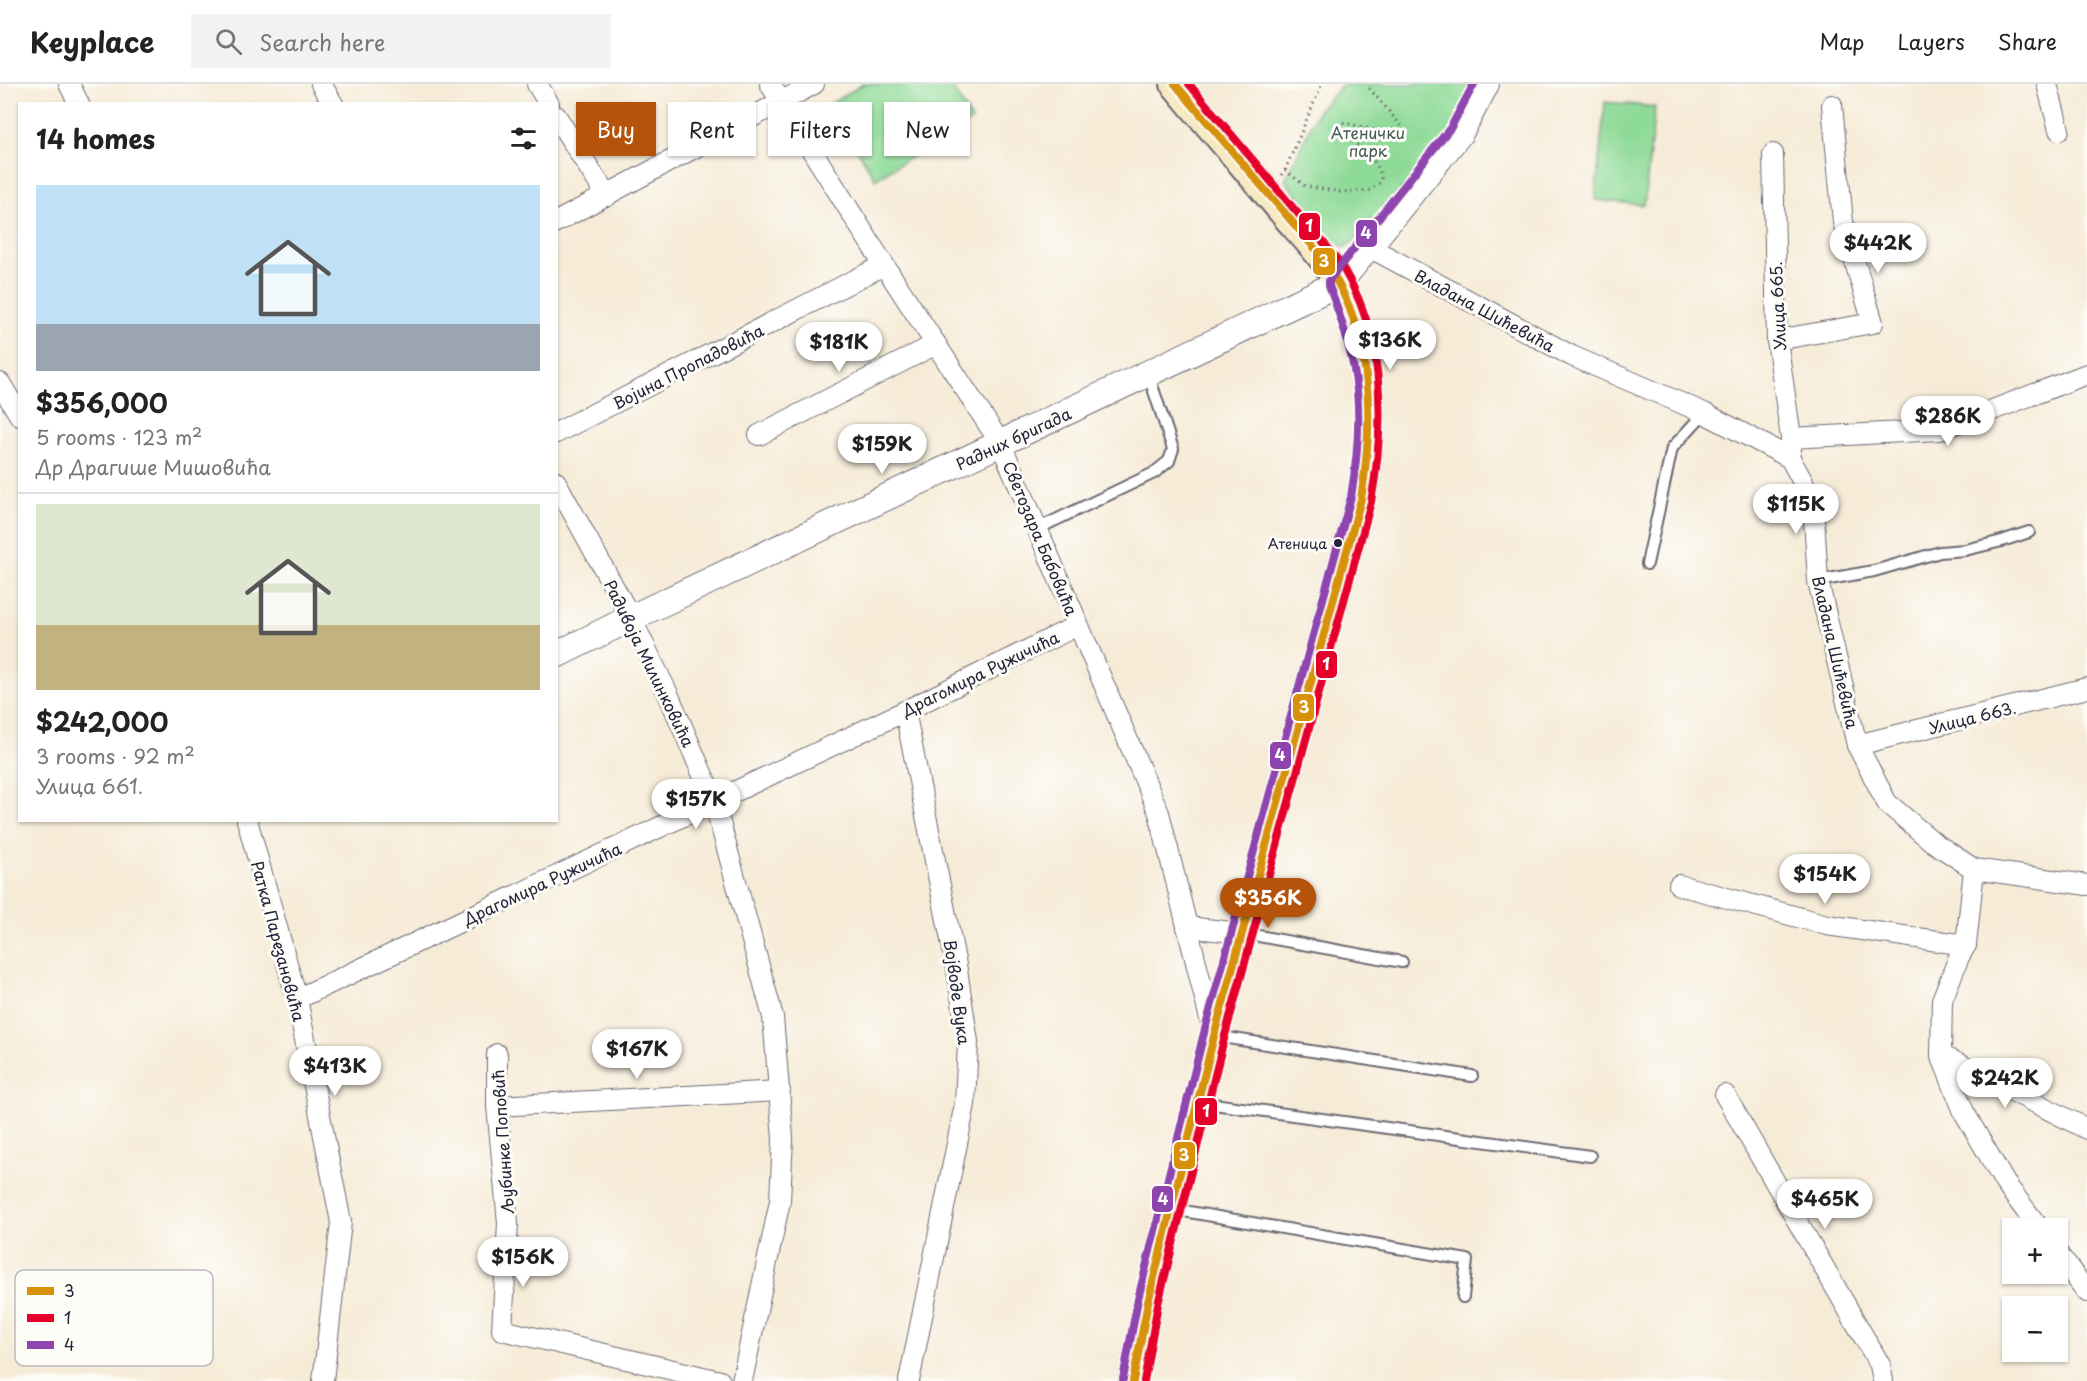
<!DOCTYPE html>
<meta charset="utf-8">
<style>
body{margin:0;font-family:"Playpen Sans",sans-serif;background:#f2f2f2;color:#222;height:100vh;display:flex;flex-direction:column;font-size:22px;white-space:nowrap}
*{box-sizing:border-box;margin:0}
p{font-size:20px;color:#767676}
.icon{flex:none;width:33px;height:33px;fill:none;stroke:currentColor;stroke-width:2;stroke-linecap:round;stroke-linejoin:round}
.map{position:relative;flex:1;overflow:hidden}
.details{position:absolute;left:18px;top:18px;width:540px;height:720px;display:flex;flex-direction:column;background:#fff;border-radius:0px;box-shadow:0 2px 4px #0004}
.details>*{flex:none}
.top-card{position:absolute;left:576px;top:18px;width:570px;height:54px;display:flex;gap:12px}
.tools{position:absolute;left:2002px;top:1134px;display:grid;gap:12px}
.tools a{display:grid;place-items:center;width:66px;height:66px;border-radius:0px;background:#fff;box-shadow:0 2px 4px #0004;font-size:30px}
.price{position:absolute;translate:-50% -51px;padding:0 14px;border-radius:21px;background:#fff;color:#222;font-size:20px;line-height:39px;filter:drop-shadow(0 2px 3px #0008)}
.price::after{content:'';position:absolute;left:50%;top:36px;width:18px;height:14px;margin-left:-9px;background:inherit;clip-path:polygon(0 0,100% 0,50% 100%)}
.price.current{background:#b45309;color:#fff}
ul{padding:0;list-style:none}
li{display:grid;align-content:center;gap:12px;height:318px;padding:0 18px}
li+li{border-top:2px solid #e0e0e0}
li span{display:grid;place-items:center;height:186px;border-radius:0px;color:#555}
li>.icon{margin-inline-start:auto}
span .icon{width:108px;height:108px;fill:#fffc;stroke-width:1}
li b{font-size:26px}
h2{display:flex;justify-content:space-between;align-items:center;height:72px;padding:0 18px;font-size:26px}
.tag{padding:0 21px;border-radius:0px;background:#fff;box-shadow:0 2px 4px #0004;font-size:21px;line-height:54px}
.tag.current{background:#b45309;color:#fff}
header{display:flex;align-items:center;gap:36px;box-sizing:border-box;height:84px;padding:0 30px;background:#fff;border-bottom:2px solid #e0e0e0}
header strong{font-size:28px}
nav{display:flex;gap:33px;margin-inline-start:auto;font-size:21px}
.search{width:420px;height:54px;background:#f2f2f2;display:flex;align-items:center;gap:15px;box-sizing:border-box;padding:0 21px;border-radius:0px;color:#767676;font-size:22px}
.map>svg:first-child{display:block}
.green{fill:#8eda97;stroke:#587e69;stroke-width:1.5}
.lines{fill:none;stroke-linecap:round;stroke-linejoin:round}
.service-casing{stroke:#6c6872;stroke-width:14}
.minor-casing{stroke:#6c6872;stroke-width:22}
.tertiary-casing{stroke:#6c6872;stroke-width:28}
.secondary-casing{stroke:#6c6872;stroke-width:32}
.path{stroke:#6c6872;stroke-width:3;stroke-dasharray:1.5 4.5;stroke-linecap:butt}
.service{stroke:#fff;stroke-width:10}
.minor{stroke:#fff;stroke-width:20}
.tertiary{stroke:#fff;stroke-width:26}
.secondary{stroke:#f6e9c3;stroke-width:28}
.bus-1-casing{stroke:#fdfcf7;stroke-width:12}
.bus-2-casing{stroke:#fdfcf7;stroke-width:12}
.bus-3-casing{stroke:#fdfcf7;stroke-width:12}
.bus-1{stroke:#d79209;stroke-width:8}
.bus-2{stroke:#e4002b;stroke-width:8}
.bus-3{stroke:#8e44ad;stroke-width:8}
.bus-dot{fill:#22223b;stroke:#fdfcf7;stroke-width:2}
.labels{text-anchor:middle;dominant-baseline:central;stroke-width:6;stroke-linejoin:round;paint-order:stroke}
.bus-label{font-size:14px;fill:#22223b;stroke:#fdfcf7;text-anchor:end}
.park-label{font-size:16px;fill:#425957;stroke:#fdfcf7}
.street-label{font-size:16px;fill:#22223b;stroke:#fdfcf7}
.key{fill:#fdfcf7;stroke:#bbbbbf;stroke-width:1.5}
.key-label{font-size:16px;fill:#22223b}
.line-badge{stroke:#fdfcf7;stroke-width:2}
.badge-label{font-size:16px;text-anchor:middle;font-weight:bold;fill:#fff}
</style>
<header>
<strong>Keyplace</strong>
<div class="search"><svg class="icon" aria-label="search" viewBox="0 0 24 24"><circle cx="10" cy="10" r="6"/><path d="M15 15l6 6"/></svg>Search here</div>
<nav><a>Map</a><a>Layers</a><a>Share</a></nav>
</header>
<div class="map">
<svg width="2087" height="1297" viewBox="0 0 2087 1297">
<rect width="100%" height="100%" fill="#fdfcf7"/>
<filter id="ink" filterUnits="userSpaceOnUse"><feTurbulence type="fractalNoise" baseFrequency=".0167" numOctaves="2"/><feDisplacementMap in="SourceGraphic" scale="12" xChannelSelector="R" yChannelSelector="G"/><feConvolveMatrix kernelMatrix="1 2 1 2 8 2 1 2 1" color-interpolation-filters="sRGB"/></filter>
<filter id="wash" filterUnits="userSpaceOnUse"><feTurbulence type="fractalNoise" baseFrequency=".008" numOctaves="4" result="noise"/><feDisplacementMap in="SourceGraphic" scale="24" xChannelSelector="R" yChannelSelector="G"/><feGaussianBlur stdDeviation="1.35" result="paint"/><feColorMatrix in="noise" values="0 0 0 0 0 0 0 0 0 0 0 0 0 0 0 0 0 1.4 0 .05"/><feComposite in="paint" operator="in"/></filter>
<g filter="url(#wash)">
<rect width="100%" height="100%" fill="#f6ebd7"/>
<g class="green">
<path d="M863,0H950L972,36L875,95L830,20Z"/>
<path d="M1343,0H1476L1442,62L1352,159L1343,164L1335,159L1285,96L1318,27Z"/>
<path d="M1605,18L1655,23L1644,121L1595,116Z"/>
</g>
</g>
<g filter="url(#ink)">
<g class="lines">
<defs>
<g id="service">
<path d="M1037,445L1154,389L1169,377L1173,365L1148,289"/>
<path d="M1647,480L1672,364L1704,329"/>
<path d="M1818,497L1874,487L1940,468L1965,466L2002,457L2029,448"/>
<path d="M1242,849L1402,878"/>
<path d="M1215,952L1472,992"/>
<path d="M1199,1018L1590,1072"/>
<path d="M1172,1125L1467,1176L1463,1213"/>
</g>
<g id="minor">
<path d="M69,0L79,20"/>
<path d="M321,0L333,20"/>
<path d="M537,0L549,20"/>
<path d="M770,0L884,181L1001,360L1159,729L1213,947"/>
<path d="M2047,0L2059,46"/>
<path d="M556,32L607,112"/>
<path d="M1773,70L1777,256L1791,354V365"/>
<path d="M556,138L814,0"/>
<path d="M1369,163L1572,272L1704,329L1790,374L1803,398L1814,435L1818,497L1857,661L1887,719L1933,758L1974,785L2087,801"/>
<path d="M1777,256L1873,239L1843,138L1832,21"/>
<path d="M0,299L20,332"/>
<path d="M556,349L884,181"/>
<path d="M759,351L936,260"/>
<path d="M1791,354L1940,346L2087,290"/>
<path d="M556,398L631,534L669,612L714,717L773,933L783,1054L780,1117L742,1297"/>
<path d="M905,627L957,886L968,958L965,1020L909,1297"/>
<path d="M1857,661L2087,604"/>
<path d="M247,736L297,915L341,1138L323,1297"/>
<path d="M1974,785L1966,861L1959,873L1942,916L1941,971L1964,1028L2005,1099L2039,1144"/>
<path d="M1679,801L1827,841L1966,861"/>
<path d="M1187,843L1242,849"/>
<path d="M297,915L905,627L1078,541"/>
<path d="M497,970V1022L508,1139L502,1246L720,1297"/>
<path d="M1941,971L2087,1045"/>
<path d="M1725,1011L1880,1281L1883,1297"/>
<path d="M497,1022L780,1007"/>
<path d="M2058,1170L2087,1208"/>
</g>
<path id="tertiary" d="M556,571L631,534L1339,199L1460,49L1486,0"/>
<path id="secondary" d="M1133,1297L1148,1218L1214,952L1361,415C1375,342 1373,268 1340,201C1329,178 1307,155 1290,136C1252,90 1213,46 1175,0"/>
</defs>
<use href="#service" class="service-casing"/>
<use href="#minor" class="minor-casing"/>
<use href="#tertiary" class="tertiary-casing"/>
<use href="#secondary" class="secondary-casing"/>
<g class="path">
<path d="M1285,86L1305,102L1341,108L1371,106L1381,98C1383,77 1356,61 1341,48L1337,42L1342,38L1399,52L1404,50L1403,44L1369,4V0"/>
<path d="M1281,91L1285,86L1322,0"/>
</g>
<use href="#service" class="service"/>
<use href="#minor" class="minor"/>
<use href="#tertiary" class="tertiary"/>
<use href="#secondary" class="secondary"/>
<defs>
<path id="bus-1" d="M1133,1297L1148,1218L1214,952L1361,415C1375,330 1373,238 1317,167L1175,0"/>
<path id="bus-2" d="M1144,1297L1158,1220L1224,955L1371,418C1385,341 1385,255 1344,186C1331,164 1312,146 1295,126C1260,84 1224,42 1189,0"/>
<path id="bus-3" d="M1123,1295L1138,1215L1204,949L1351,413C1365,328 1360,282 1329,202V196L1451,43L1474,0"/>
</defs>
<use href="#bus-1" class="bus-1-casing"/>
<use href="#bus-2" class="bus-2-casing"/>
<use href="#bus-3" class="bus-3-casing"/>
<use href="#bus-1" class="bus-1"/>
<use href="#bus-2" class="bus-2"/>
<use href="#bus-3" class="bus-3"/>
</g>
</g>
<circle class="bus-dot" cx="1338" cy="459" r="5"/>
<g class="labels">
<g class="bus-label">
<text x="1327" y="459">Атеница</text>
</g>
<g class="park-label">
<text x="1368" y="48">Атенички<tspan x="1368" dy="18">парк</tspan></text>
</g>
<g class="street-label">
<text transform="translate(1777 222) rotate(-93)">Улица 665.</text>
<text transform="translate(1485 226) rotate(28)">Владана Шићевића</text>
<text transform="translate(688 282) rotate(-27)">Војина Пропадовића</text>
<text transform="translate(1013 354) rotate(-25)">Радних бригада</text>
<text transform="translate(1041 454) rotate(67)">Светозара Бабовића</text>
<text transform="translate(1836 568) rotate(77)">Владана Шићевића</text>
<text transform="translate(650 579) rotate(64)">Радивоја Милинковића</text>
<text transform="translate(980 589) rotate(-26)">Драгомира Ружичића</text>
<text transform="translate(1972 633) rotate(-14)">Улица 663.</text>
<text transform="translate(542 799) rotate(-25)">Драгомира Ружичића</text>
<text transform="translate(279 857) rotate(75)">Ратка Парезановића</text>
<text transform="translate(958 908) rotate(82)">Војводе Вука</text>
<text transform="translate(502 1058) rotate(-94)">Љубинке Поповић</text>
</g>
</g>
<rect x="15" y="1186" width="198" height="96" rx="9" class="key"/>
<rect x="27" y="1203" width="27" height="8" fill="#d79209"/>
<rect x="27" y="1230" width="27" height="8" fill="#e4002b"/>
<rect x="27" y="1257" width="27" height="8" fill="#8e44ad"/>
<g class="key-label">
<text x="64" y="1213">3</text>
<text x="64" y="1240">1</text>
<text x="64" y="1267">4</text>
</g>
<g class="line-badge">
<rect x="1298" y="128" width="23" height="29" rx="6" fill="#e4002b"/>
<rect x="1355" y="135" width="23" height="29" rx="6" fill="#8e44ad"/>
<rect x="1312" y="163" width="24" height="29" rx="6" fill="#d79209"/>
<rect x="1315" y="566" width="23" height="29" rx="6" fill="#e4002b"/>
<rect x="1292" y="609" width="23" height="29" rx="6" fill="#d79209"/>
<rect x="1269" y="657" width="23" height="29" rx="6" fill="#8e44ad"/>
<rect x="1194" y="1013" width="24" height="29" rx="6" fill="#e4002b"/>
<rect x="1173" y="1057" width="23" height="29" rx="6" fill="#d79209"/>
<rect x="1151" y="1101" width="23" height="28" rx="6" fill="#8e44ad"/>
</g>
<g class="badge-label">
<text x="1309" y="148">1</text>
<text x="1366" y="155">4</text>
<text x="1324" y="183">3</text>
<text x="1326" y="586">1</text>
<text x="1304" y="629">3</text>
<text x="1280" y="677">4</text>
<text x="1206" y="1033">1</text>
<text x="1184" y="1077">3</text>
<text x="1163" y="1121">4</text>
</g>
</svg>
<div class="tools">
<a>+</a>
<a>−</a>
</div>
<b class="price" style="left:1878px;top:190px">$442K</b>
<b class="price" style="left:1390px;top:287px">$136K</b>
<b class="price" style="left:839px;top:289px">$181K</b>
<b class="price" style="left:1948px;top:363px">$286K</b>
<b class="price" style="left:882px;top:391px">$159K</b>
<b class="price" style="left:1796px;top:451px">$115K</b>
<b class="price" style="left:696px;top:746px">$157K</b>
<b class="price" style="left:1825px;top:821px">$154K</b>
<b class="price current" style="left:1268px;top:845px">$356K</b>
<b class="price" style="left:637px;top:996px">$167K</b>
<b class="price" style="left:335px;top:1013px">$413K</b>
<b class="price" style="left:2005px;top:1025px">$242K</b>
<b class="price" style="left:1825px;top:1146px">$465K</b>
<b class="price" style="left:523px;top:1204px">$156K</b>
<div class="top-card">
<a class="tag current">Buy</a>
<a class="tag">Rent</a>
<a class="tag">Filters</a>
<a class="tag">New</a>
</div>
<section class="details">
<h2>14 homes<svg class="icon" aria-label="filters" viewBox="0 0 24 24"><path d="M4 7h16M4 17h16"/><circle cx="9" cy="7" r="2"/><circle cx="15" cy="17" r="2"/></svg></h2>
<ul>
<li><span style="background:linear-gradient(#bfe0f5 75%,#9aa5b1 0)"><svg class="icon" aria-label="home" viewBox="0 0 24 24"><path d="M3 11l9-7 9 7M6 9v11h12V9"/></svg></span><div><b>$356,000</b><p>5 rooms · 123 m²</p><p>Др Драгише Мишовића</p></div></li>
<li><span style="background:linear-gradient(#dfe7d0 65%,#c2b280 0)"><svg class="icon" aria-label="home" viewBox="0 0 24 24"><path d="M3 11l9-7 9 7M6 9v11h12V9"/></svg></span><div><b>$242,000</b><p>3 rooms · 92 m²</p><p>Улица 661.</p></div></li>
</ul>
</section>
</div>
